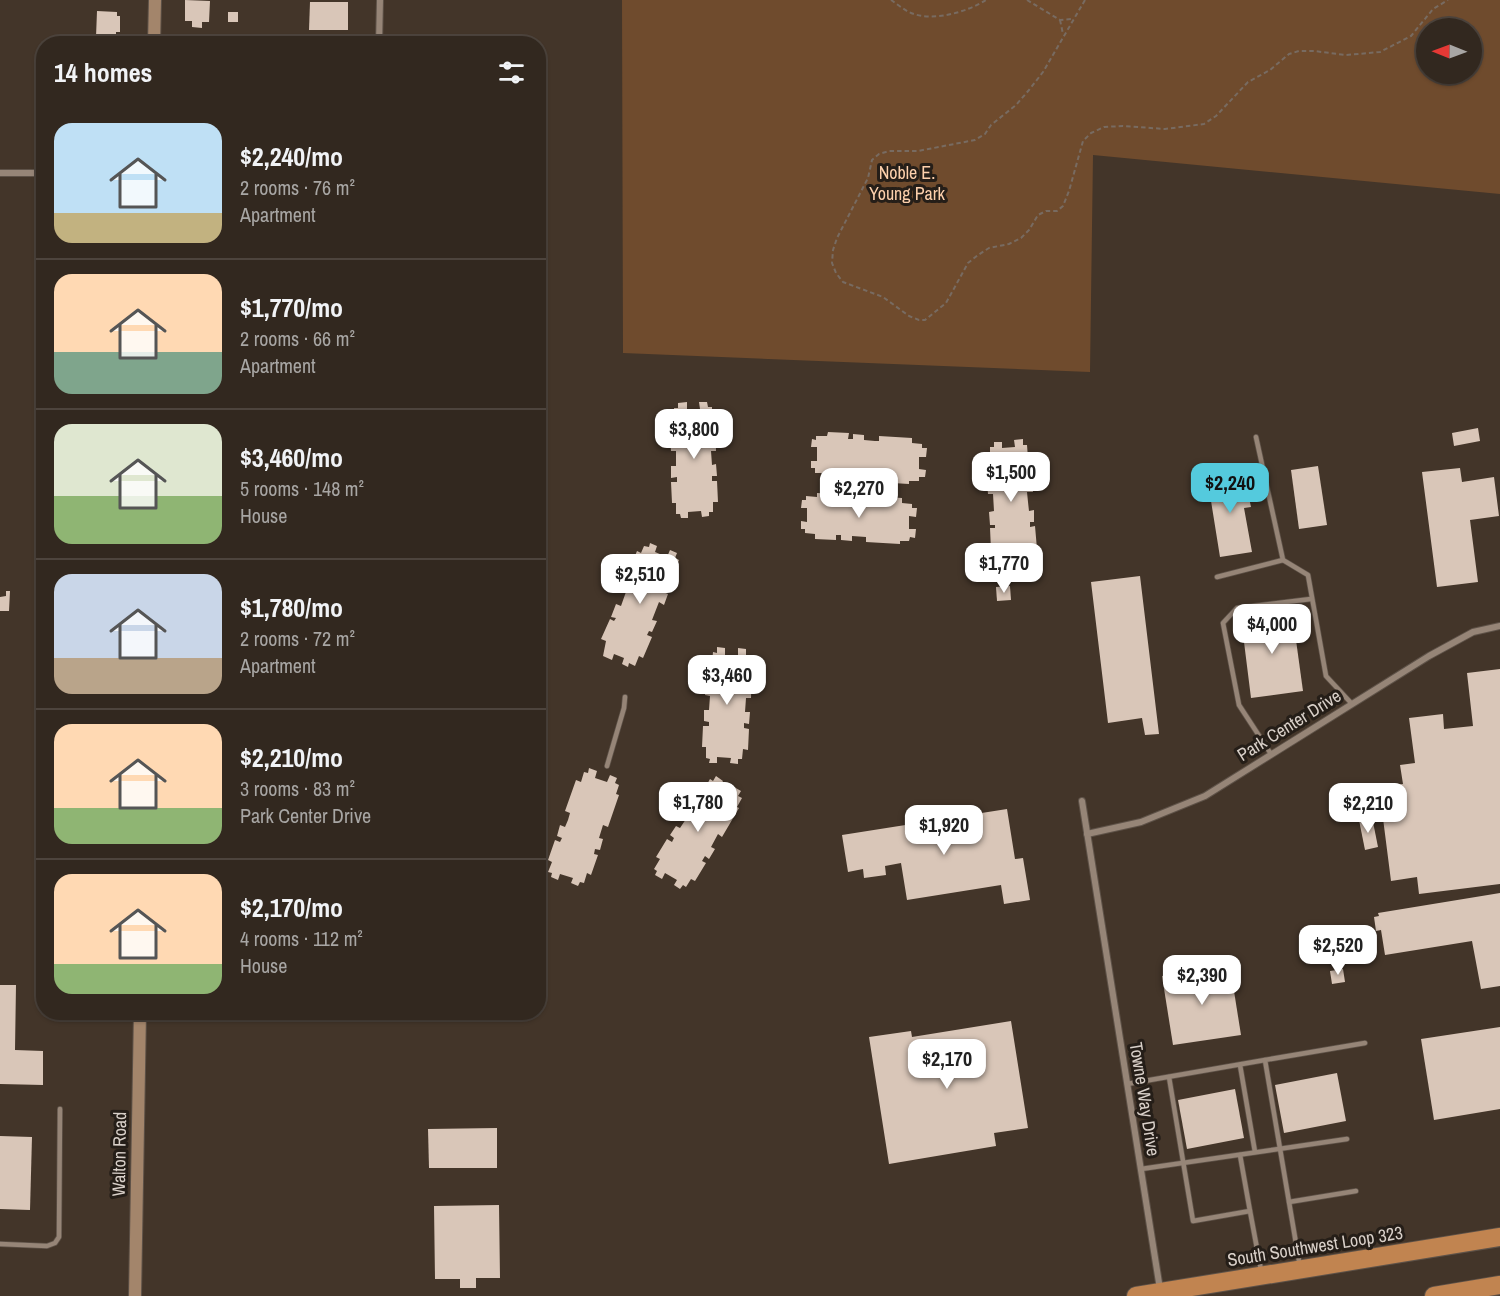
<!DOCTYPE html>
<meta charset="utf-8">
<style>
body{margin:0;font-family:"Archivo Narrow",sans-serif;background:#3d342c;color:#f1f3f6;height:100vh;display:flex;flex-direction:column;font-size:22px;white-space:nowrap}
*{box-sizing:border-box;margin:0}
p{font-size:20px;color:#a8a6a4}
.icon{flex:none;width:33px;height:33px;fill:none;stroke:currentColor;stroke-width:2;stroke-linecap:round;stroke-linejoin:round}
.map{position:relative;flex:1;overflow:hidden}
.side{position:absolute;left:36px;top:36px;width:510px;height:984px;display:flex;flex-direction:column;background:#32281f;border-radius:24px;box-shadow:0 2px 4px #0004,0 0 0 2px #4d443d}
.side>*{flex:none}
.needle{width:39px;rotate:271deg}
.controls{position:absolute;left:1416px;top:18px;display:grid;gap:12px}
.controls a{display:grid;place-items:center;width:66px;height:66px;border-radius:50%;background:#32281f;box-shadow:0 2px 4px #0004,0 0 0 2px #4d443d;font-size:30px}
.price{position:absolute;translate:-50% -51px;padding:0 14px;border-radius:12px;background:#fff;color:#222;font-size:20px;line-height:39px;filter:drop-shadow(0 2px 3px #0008)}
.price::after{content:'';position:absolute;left:50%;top:36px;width:18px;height:14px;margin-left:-9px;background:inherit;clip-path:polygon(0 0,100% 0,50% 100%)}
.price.current{background:#54cadd;color:#111}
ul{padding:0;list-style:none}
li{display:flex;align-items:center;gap:18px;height:150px;padding:0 18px}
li+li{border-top:2px solid #4d443d}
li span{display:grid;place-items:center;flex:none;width:168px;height:120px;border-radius:18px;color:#555}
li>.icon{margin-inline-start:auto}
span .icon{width:72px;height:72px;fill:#fffc;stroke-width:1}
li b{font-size:26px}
h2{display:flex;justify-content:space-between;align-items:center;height:72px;padding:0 18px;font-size:26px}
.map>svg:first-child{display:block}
.green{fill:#6f4b2d;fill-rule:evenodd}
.building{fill:#d9c6b8}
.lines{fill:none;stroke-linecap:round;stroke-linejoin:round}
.lane-casing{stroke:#5e5248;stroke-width:6}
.street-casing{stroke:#5e5248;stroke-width:8}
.secondary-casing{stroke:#5e5248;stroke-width:14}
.highway-casing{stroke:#5e5248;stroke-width:20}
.path{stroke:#786b61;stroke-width:2;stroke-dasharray:4.5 3;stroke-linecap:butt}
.lane{stroke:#968577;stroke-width:4.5}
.street{stroke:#968577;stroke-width:6}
.secondary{stroke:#a3856b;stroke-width:12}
.highway{stroke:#c18450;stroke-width:18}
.labels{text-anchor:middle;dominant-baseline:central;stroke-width:6;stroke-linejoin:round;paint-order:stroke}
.park-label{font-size:18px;fill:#fdd0ac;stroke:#251e18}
.street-label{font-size:18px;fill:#d9d0c9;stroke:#251e18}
</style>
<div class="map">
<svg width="1500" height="1296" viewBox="0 0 1500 1296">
<rect width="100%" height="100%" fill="#433529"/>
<path class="green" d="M622,0H1500V194L1093,155L1090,372L623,353ZM1426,28H1472V74H1426Z"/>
<g class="building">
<path d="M185,0L210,1L209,22H202V28L192,27V21H185Z"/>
<path d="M310,2H348V30H309Z"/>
<path d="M97,11L117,12V16H120V32H116V38L96,37Z"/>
<rect x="228" y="12" width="10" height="10"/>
<path d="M687,402V409H700L699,402H707L708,407H712V417H715L716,451H711L712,465L716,464L717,476H712V481H717L718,502H713V512H709V516L702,517L701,511L688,512V518H681L680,514H676V503H672L671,482H677V477L671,478V466H676V451H671L669,419H675L674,408H678V403Z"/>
<path d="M1478,428L1480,441L1454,446L1452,433Z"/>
<path d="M828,432L849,433L848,439H853V434L864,435V440L875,441H879V436L912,438V443L922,444V448H927L926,457H919V469L926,470L925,477H919V481H909V484L876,482V477L862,476V480H850L851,475H846L845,479L824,478L825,473H815V468H811V461H817V447H811L812,439L816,440V436H827Z"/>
<path d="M1023,439V445H1027L1028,458H1031L1032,475H1026L1027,481L1032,480L1033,492H1027L1028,502L1029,511L1034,510V522H1030V527L1035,526L1037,549H1032L1033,559L1026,560L1027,563L1020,564L1019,558H1008L1009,564L1000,565L996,550H991L990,528H995V525H990L989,512L994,511L993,494H988L987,483H993V478L987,479L985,455L990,454V447H994V442H1002V448L1015,447L1014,440Z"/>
<path d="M1318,466L1327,525L1299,529L1291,470Z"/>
<path d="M1460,468L1462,482L1494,477L1499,516L1470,520L1478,582L1437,587L1422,472Z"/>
<path d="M1239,471L1242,494L1248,493L1251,507L1244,508L1252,552L1220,557L1207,476Z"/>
<path d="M817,493L838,494V500H843V495H854V501H869V496L902,498V503L912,504V508H917L916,517L909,516V529H916L915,538L910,537L909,541H900V544L866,542V537L852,536V541L841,540V535H836V540L815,539V534L805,533V529H801V521L807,522V508H801L802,500H806V496L817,497Z"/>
<path d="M650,543L657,546L655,552L667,557L670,550L677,553L675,558L679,560L674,572L677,573L670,589L665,587L663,592L668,594L664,605L659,602L652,620L657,621L652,632L649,631L647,635L652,637L643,658L639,656L635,666L629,663L628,667L622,664L624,658L614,654L612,660L603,656L606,641L601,639L610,619L614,621L616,618L611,617L616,604L621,606L627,589L622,587L627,577L632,579L634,575L628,573L637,551L641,553L644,546L649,547Z"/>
<path d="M1140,576L1159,734L1145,735L1142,718L1108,723L1091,582Z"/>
<path d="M1010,586L1011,600L997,601L996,587Z"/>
<path d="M6,591H10L9,611H0V597L6,596Z"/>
<path d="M1292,611L1303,691L1251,698L1241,618Z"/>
<path d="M717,647L725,648V655H738V648L746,649V655H750L749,665H752L751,698H746L745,712H750L749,724L744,723V728L749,729L748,750L743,749L742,759H738V764L730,763L731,758L717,757V763H709L710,759L706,758V747H702L703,726H709V722L704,721V710H709L710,696L705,695L707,663H712L713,652L717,653Z"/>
<path d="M1500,669V884L1419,894L1417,877L1391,881L1379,787L1403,784L1400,765L1415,763L1409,718L1443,714L1444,729L1473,726L1467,673Z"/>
<path d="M589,768L597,771L595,778L607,782L610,775L617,778L615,783L619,785L616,794L619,795L608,827L603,825L599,838L603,839L600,850L595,849L594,854L598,855L591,875L587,873L584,883L580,882L578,886L571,883L573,878L560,874L558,880L551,877L552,873L548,872L552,862L548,860L555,840L560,842L562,838L557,836L560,825L565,827L568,820L570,813L565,811L576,780L581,782L584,772L588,773Z"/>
<path d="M716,776L723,781L720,787L729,792L731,793L734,787L741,791L738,796L742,798L737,807L739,808L722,837L718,834L711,847L715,849L709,859L705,856L702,861L706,863L695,881L691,879L686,887L683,885L680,889L674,885L677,880L665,873L662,879L655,875L657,871L654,869L660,859L656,857L667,839L672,842L674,838L670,835L676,826L680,828L688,816L683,813L700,785L705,788L710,779L713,781Z"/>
<path d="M1007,809L1015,859L1023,858L1030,900L1004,904L1001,885L907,900L901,863L885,866L886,875L864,878L863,869L848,872L842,835Z"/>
<path d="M1372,817L1378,847L1365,850L1359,820Z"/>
<path d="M1500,893V986L1481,989L1472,941L1385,955L1381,930L1376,931L1374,917L1379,916L1378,913Z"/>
<path d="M1230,966L1241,1035L1173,1045L1162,976Z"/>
<path d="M1343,969L1345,982L1332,984L1330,971Z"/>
<path d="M0,985H16L15,1050L43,1051V1085L0,1084Z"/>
<path d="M1011,1021L1028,1128L994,1133L996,1146L889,1164L869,1037L911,1031L912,1037Z"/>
<path d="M1500,1027V1109L1434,1120L1421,1039Z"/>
<path d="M1337,1073L1346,1121L1284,1133L1275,1085Z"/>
<path d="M1235,1089L1244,1138L1187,1149L1178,1100Z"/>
<path d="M497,1128V1168H429L428,1129Z"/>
<path d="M0,1136L32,1137L30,1210L0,1209Z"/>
<path d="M499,1205L500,1278H476V1288H460V1279H435L434,1206Z"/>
</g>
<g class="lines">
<defs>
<g id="lane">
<path d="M1256,437L1283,560L1308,575L1326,676L1352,704"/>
<path d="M1217,577L1283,560"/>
<path d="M1271,754L1239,705L1223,623L1237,608L1311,599"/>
<path d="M607,766L624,708L625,697"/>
<path d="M1240,1065L1255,1152"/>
<path d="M1169,1077L1193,1221L1250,1211L1240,1155"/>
<path d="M1127,1084L1265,1060"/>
<path d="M1141,1169L1347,1139"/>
<path d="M1289,1202L1356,1191"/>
<path d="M1250,1211L1261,1270"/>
<path d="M0,1244L47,1246L55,1243L59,1237L60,1109"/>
<path d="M1300,1267L1265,1060L1365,1043"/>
</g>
<g id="street">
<path d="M379,44L380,0"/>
<path d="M0,173H44"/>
<path d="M1082,801L1160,1289"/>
<path d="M1087,834L1141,822L1205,796L1429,656L1473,632L1500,626"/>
</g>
<g id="secondary">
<path d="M154,44L155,0"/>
<path d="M135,1296L140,1012"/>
</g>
<g id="highway">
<path d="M1136,1296L1500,1237"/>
<path d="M1434,1296L1500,1285"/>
</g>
</defs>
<use href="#lane" class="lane-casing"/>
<use href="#street" class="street-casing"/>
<use href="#secondary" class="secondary-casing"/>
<use href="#highway" class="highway-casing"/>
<g class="path">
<path d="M891,0C897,4 904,10 911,13C933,22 967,12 986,0"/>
<path d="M1027,0L1060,20L1072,19"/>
<path d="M1085,0L1043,72L1029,90L1016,105L991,125L985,134L975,140L918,151H889L879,154L872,160L868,178L837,238L833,250L832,263L836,273L843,282L883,297L909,316L919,320H925L946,303L968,263L978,255L989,248L1009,244L1021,238L1029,230L1038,215L1046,211H1057L1063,206L1069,191L1083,141L1091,133L1104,127L1123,126L1165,129L1204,124L1216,116L1248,82L1270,70L1289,54L1299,51H1314L1346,55L1380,52L1411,36L1433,9L1448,0"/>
<path d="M1060,20L1063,34"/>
</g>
<use href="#lane" class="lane"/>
<use href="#street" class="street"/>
<use href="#secondary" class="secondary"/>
<use href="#highway" class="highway"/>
</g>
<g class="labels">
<g class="park-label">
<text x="907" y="172">Noble E.<tspan x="907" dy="21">Young Park</tspan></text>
</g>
<g class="street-label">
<text transform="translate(1289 725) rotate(-32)">Park Center Drive</text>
<text transform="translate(1145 1099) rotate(81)">Towne Way Drive</text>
<text transform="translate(119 1154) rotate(-89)">Walton Road</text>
<text transform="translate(1315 1246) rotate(-9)">South Southwest Loop 323</text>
</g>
</g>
</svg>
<div class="controls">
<a><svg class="needle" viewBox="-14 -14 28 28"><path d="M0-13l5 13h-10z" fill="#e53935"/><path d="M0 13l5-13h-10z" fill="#a8a6a4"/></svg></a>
</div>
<b class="price" style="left:694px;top:460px">$3,800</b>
<b class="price" style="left:1011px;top:503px">$1,500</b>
<b class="price current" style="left:1230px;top:514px">$2,240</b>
<b class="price" style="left:859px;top:519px">$2,270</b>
<b class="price" style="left:1004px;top:594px">$1,770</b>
<b class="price" style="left:640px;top:605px">$2,510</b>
<b class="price" style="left:1272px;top:655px">$4,000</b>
<b class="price" style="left:727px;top:706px">$3,460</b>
<b class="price" style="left:698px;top:833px">$1,780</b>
<b class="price" style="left:1368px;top:834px">$2,210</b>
<b class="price" style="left:944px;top:856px">$1,920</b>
<b class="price" style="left:1338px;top:976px">$2,520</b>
<b class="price" style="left:1202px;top:1006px">$2,390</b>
<b class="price" style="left:947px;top:1090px">$2,170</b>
<section class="side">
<h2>14 homes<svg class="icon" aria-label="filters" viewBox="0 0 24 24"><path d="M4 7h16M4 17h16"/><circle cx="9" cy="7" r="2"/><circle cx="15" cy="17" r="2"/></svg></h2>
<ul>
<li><span style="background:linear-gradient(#bfe0f5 75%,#c2b280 0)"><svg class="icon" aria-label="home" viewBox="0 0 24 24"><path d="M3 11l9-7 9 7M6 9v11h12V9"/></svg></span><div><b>$2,240/mo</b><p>2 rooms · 76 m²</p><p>Apartment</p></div></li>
<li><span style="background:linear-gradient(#ffd9b3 65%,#7fa58c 0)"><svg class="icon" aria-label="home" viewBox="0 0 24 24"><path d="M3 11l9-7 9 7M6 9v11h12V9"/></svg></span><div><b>$1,770/mo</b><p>2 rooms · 66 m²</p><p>Apartment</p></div></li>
<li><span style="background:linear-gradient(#dfe7d0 60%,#8fb573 0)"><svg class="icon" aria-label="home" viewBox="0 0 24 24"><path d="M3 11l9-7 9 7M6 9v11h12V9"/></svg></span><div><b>$3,460/mo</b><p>5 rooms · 148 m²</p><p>House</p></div></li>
<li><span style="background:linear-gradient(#c9d6e8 70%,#b9a48a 0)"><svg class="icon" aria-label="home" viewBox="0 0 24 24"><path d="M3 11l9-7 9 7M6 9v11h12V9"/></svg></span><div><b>$1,780/mo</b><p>2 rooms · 72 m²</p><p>Apartment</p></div></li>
<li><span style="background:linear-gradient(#ffd9b3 70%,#8fb573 0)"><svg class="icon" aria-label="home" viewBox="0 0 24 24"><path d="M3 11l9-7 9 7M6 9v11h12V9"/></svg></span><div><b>$2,210/mo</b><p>3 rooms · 83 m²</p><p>Park Center Drive</p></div></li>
<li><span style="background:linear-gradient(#ffd9b3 75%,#8fb573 0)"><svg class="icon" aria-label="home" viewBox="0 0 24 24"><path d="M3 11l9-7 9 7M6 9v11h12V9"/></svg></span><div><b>$2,170/mo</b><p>4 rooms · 112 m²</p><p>House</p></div></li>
</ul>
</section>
</div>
